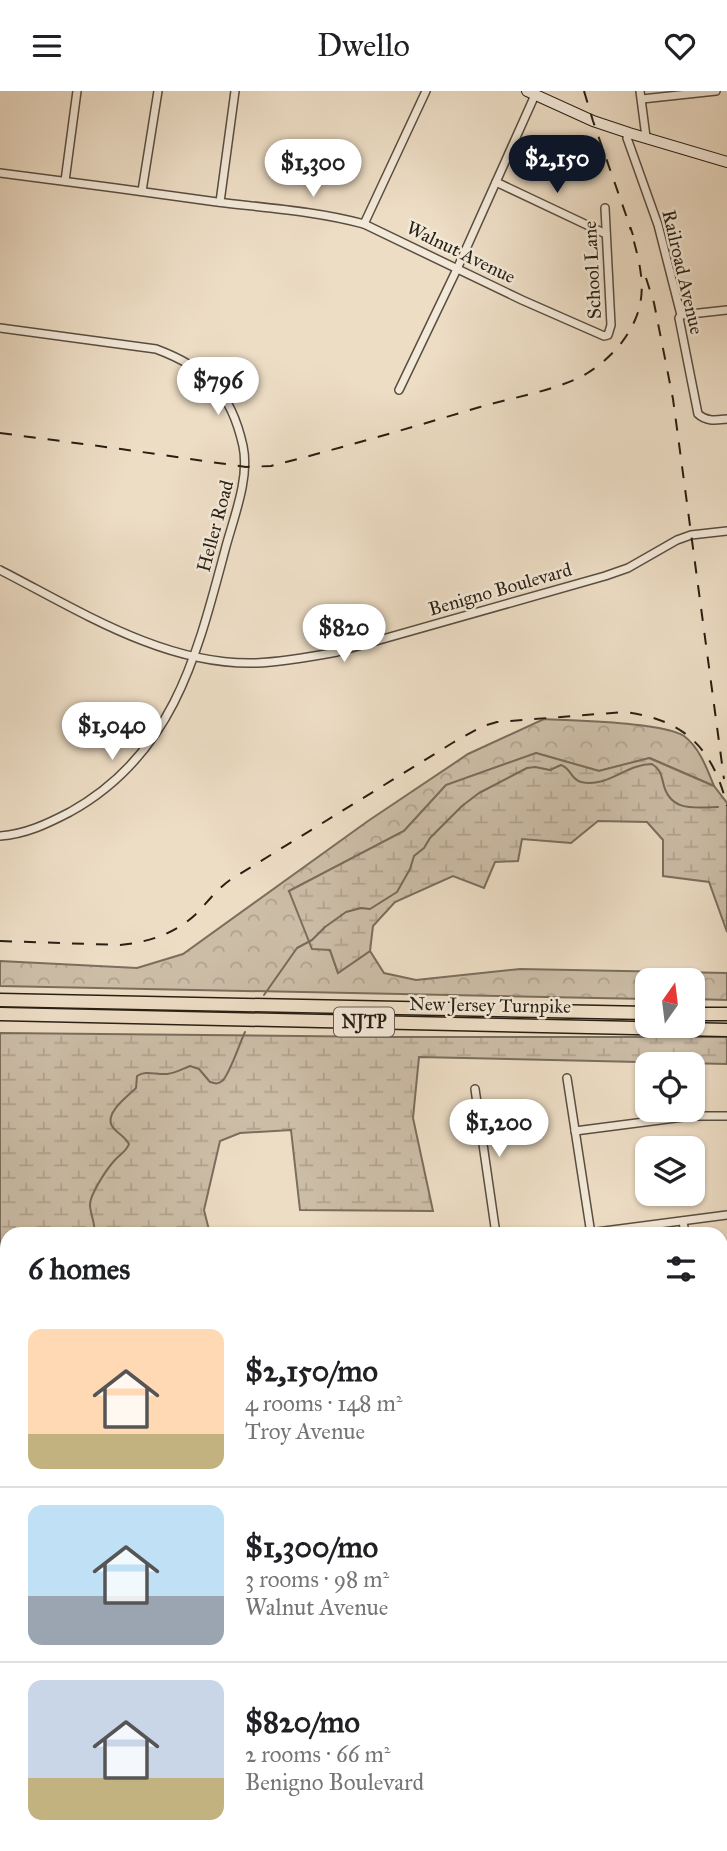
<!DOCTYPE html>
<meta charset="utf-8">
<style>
body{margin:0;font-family:"IM FELL Great Primer",serif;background:#f2f2f2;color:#202124;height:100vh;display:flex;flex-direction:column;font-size:26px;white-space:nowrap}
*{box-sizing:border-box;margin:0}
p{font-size:23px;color:#757577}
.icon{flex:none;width:38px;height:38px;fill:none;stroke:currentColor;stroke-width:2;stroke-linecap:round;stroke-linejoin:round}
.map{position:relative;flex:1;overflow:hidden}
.side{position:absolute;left:0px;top:1136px;width:728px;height:625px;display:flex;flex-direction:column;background:#fff;border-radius:21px 21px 0 0;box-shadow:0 2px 5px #0004}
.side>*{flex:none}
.needle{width:46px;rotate:14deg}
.controls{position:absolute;left:635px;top:877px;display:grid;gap:14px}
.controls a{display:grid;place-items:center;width:70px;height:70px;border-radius:14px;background:#fff;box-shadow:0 2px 5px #0004;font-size:35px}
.price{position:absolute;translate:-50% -60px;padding:0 16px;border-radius:24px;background:#fff;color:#222;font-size:23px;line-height:46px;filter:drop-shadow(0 2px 4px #0008)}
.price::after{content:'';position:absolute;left:50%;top:42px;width:21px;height:16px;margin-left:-10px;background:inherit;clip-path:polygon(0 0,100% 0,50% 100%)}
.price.on{background:#111827;color:#fff}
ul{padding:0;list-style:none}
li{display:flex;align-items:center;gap:21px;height:175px;padding:0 28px}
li+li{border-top:2px solid #e0e0e0}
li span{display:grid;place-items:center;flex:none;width:196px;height:140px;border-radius:14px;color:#555}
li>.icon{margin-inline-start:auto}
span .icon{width:84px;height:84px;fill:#fffc;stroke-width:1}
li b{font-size:30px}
h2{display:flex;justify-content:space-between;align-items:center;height:84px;padding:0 28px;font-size:30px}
header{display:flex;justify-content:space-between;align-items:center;height:91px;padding:0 28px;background:#fff;font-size:32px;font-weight:600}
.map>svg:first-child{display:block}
.forest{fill:url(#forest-crowns);stroke:#7a6e5d;stroke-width:2}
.wetland{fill:url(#wetland-marsh);stroke:#7a6e5d;stroke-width:2}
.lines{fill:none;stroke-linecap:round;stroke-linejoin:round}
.stream{stroke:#766a59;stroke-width:2}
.minor-casing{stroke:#594e40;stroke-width:10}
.secondary-casing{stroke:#281f13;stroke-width:12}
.motorway-casing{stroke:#281f13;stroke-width:15}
.minor{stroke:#f3e9d9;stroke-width:7}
.secondary{stroke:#f3e9d9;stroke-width:10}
.motorway{stroke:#edddc5;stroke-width:12}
.rail{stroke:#281f13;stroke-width:2;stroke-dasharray:12 12;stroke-linecap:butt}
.labels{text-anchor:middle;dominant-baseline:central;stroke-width:5;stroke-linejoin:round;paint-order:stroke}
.shield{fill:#f3e9d9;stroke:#655c4e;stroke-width:2}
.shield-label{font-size:18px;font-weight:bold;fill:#281f13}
.street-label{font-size:19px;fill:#281f13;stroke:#f3e9d9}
</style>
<header><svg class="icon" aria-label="menu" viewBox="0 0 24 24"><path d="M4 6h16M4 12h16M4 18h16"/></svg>Dwello<svg class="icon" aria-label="heart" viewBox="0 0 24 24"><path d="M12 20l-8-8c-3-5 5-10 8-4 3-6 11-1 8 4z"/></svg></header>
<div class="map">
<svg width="727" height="1760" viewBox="0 0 727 1760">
<defs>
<pattern id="forest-crowns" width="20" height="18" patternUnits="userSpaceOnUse" patternTransform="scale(1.75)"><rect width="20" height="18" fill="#ccbda7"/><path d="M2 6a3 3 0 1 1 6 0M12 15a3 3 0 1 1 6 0" fill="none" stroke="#afa28f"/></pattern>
<pattern id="wetland-marsh" width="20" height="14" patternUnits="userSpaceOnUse" patternTransform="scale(1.75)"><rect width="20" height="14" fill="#ccbda7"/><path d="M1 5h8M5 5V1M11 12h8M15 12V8" fill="none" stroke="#afa28f"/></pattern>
</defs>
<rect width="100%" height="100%" fill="#edddc5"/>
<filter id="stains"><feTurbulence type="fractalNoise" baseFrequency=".00286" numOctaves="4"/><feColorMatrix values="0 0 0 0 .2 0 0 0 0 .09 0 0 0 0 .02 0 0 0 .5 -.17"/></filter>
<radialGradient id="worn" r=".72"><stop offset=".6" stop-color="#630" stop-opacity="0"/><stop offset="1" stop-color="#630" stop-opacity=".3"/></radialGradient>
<g class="forest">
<path d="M544,628C573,630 663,631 684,645C700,657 707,678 714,695L650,667L599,680L536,662L446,694L404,740L289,800L330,859L338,882L370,860L384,882L416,889L520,878L727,882V909L693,908V889H648L647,908L0,895V870L137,877L183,863L368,730L468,663Z"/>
<path d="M7,1350V1520H0V1353Z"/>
</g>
<g class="wetland">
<path d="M536,662L599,680L649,667L714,695L727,712V841L709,791L663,785V749L647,731L598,730L571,752L522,748L518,770L495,771L484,797L453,785L395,811L373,835L370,860L338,882L330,859L312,858L289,800L404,740L446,694Z"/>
<path d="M0,942L391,946H727V973L419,966L413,1027L433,1120L300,1119L291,1039L240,1042L220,1050L204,1119L210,1143H7V1350L0,1353Z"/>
</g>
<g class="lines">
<g class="stream">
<path d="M264,904L297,857L312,849L325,836L346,821L361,817L370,818L397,801L410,778L414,765L424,757L430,747L462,715L479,702L527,677L535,676L550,679L561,674C571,677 571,689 581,691C608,697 626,673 652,673C660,678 661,683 663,691C669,721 694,717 718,716"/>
<path d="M95,1143C95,1133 91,1124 90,1115C89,1104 107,1078 114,1070C120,1063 126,1061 129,1053C124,1044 116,1042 112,1035C104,1022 128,1005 136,997L137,985C146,979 156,984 167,983C176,982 182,978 190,975L199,978L210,991C215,992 217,994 222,990C229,985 240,951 245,941"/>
<path d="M0,1249L7,1247"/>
</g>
<defs>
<g id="minor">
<path d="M640,0L646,46"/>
<path d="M642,8L716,0"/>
<path d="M629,42L627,47L658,134L681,224L679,227L698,323C707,331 716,329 727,328"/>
<path d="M0,82C72,91 145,101 217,111C266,117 316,120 364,133L522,209L604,245L608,244L611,234L605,117"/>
<path d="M65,90L77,0"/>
<path d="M496,91L606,143"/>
<path d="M142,100L158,0"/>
<path d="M220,111L235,0"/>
<path d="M364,133L426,0"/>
<path d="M681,224L727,219"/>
<path d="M0,237L156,258C207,277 231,301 243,355C250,388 233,428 225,459C197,564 173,664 70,721C47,733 26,743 0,745"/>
<path d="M399,299L457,178L535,4"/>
<path d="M0,479C78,519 165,575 256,572C283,571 310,566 337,561L605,485L628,477L677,449L691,444L727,440"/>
<path d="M567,987L591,1143"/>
<path d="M475,998L496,1143"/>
<path d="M575,1040L691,1025H727"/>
<path d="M683,1130L685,1143"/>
<path d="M589,1142L727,1124"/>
<path d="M721,1404L727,1446"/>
<path d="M0,1583H7"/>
<path d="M721,1641H727"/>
<path d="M0,1665L7,1666"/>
<path d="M168,1754L173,1760"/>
<path d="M276,1754L280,1760"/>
<path d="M19,1755L28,1760"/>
<path d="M183,1760L192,1754"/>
<path d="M344,1760L352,1754"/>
<path d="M514,1760L515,1754"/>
<path d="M630,1760V1754"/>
<path d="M725,1760L727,1739"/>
</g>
<path id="secondary" d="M527,0L593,30L629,42L727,71"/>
<g id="motorway">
<path d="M0,909L648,922"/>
<path d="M0,923L727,939"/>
<path d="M693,923H727"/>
</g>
</defs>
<use href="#minor" class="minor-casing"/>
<use href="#secondary" class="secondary-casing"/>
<use href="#motorway" class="motorway-casing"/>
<use href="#minor" class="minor"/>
<use href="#secondary" class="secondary"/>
<use href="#motorway" class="motorway"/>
<g class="rail">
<path d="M584,0L593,30L633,144"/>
<path d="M646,187L654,212L673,308L724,688"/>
<path d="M0,342L121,358L246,376L271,375C341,357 410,337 480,316C514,306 555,300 586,283C607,270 625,252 635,229C649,198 638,166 630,136"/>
<path d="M0,850L120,854C149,851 174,843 195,824C207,812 216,799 230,789L454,651L483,635L497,631L624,621C684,628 713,657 727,715"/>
</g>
</g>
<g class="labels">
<rect class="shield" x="334" y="916.5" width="60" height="29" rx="5"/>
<g class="shield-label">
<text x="364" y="931">NJTP</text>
</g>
<g class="street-label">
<text transform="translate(461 161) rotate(26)">Walnut Avenue</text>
<text transform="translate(592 179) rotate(-93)">School Lane</text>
<text transform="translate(683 181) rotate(77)">Railroad Avenue</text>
<text transform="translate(215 435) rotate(-75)">Heller Road</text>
<text transform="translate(500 498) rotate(-16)">Benigno Boulevard</text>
<text transform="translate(490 914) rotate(1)">New Jersey Turnpike</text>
</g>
</g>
<rect width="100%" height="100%" filter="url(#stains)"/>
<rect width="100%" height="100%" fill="url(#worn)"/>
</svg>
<div class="controls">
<a><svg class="needle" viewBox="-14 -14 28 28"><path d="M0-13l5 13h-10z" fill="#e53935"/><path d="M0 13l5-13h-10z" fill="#757577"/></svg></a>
<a><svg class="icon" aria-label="locate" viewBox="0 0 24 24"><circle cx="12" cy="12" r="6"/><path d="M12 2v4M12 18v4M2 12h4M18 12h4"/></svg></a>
<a><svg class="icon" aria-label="layers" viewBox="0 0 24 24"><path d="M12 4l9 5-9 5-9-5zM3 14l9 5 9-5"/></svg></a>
</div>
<b class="price on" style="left:557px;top:104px">$2,150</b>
<b class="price" style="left:313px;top:108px">$1,300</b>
<b class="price" style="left:218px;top:326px">$796</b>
<b class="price" style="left:344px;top:573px">$820</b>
<b class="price" style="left:112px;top:671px">$1,040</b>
<b class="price" style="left:499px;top:1068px">$1,200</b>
<section class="side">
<h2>6 homes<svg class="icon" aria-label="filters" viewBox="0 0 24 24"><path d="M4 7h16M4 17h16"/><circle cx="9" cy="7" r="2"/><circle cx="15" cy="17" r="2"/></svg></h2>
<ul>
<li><span style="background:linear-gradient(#ffd9b3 75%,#c2b280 0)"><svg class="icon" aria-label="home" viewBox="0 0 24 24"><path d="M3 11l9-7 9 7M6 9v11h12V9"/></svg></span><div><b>$2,150/mo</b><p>4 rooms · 148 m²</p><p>Troy Avenue</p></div></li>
<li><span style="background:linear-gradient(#bfe0f5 65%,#9aa5b1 0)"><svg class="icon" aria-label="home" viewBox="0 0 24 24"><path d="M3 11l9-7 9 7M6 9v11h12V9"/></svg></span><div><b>$1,300/mo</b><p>3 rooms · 98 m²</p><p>Walnut Avenue</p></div></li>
<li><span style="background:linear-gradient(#c9d6e8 70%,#c2b280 0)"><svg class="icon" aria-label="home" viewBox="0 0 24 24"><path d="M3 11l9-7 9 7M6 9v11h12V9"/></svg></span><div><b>$820/mo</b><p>2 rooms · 66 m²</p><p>Benigno Boulevard</p></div></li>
</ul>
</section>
</div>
